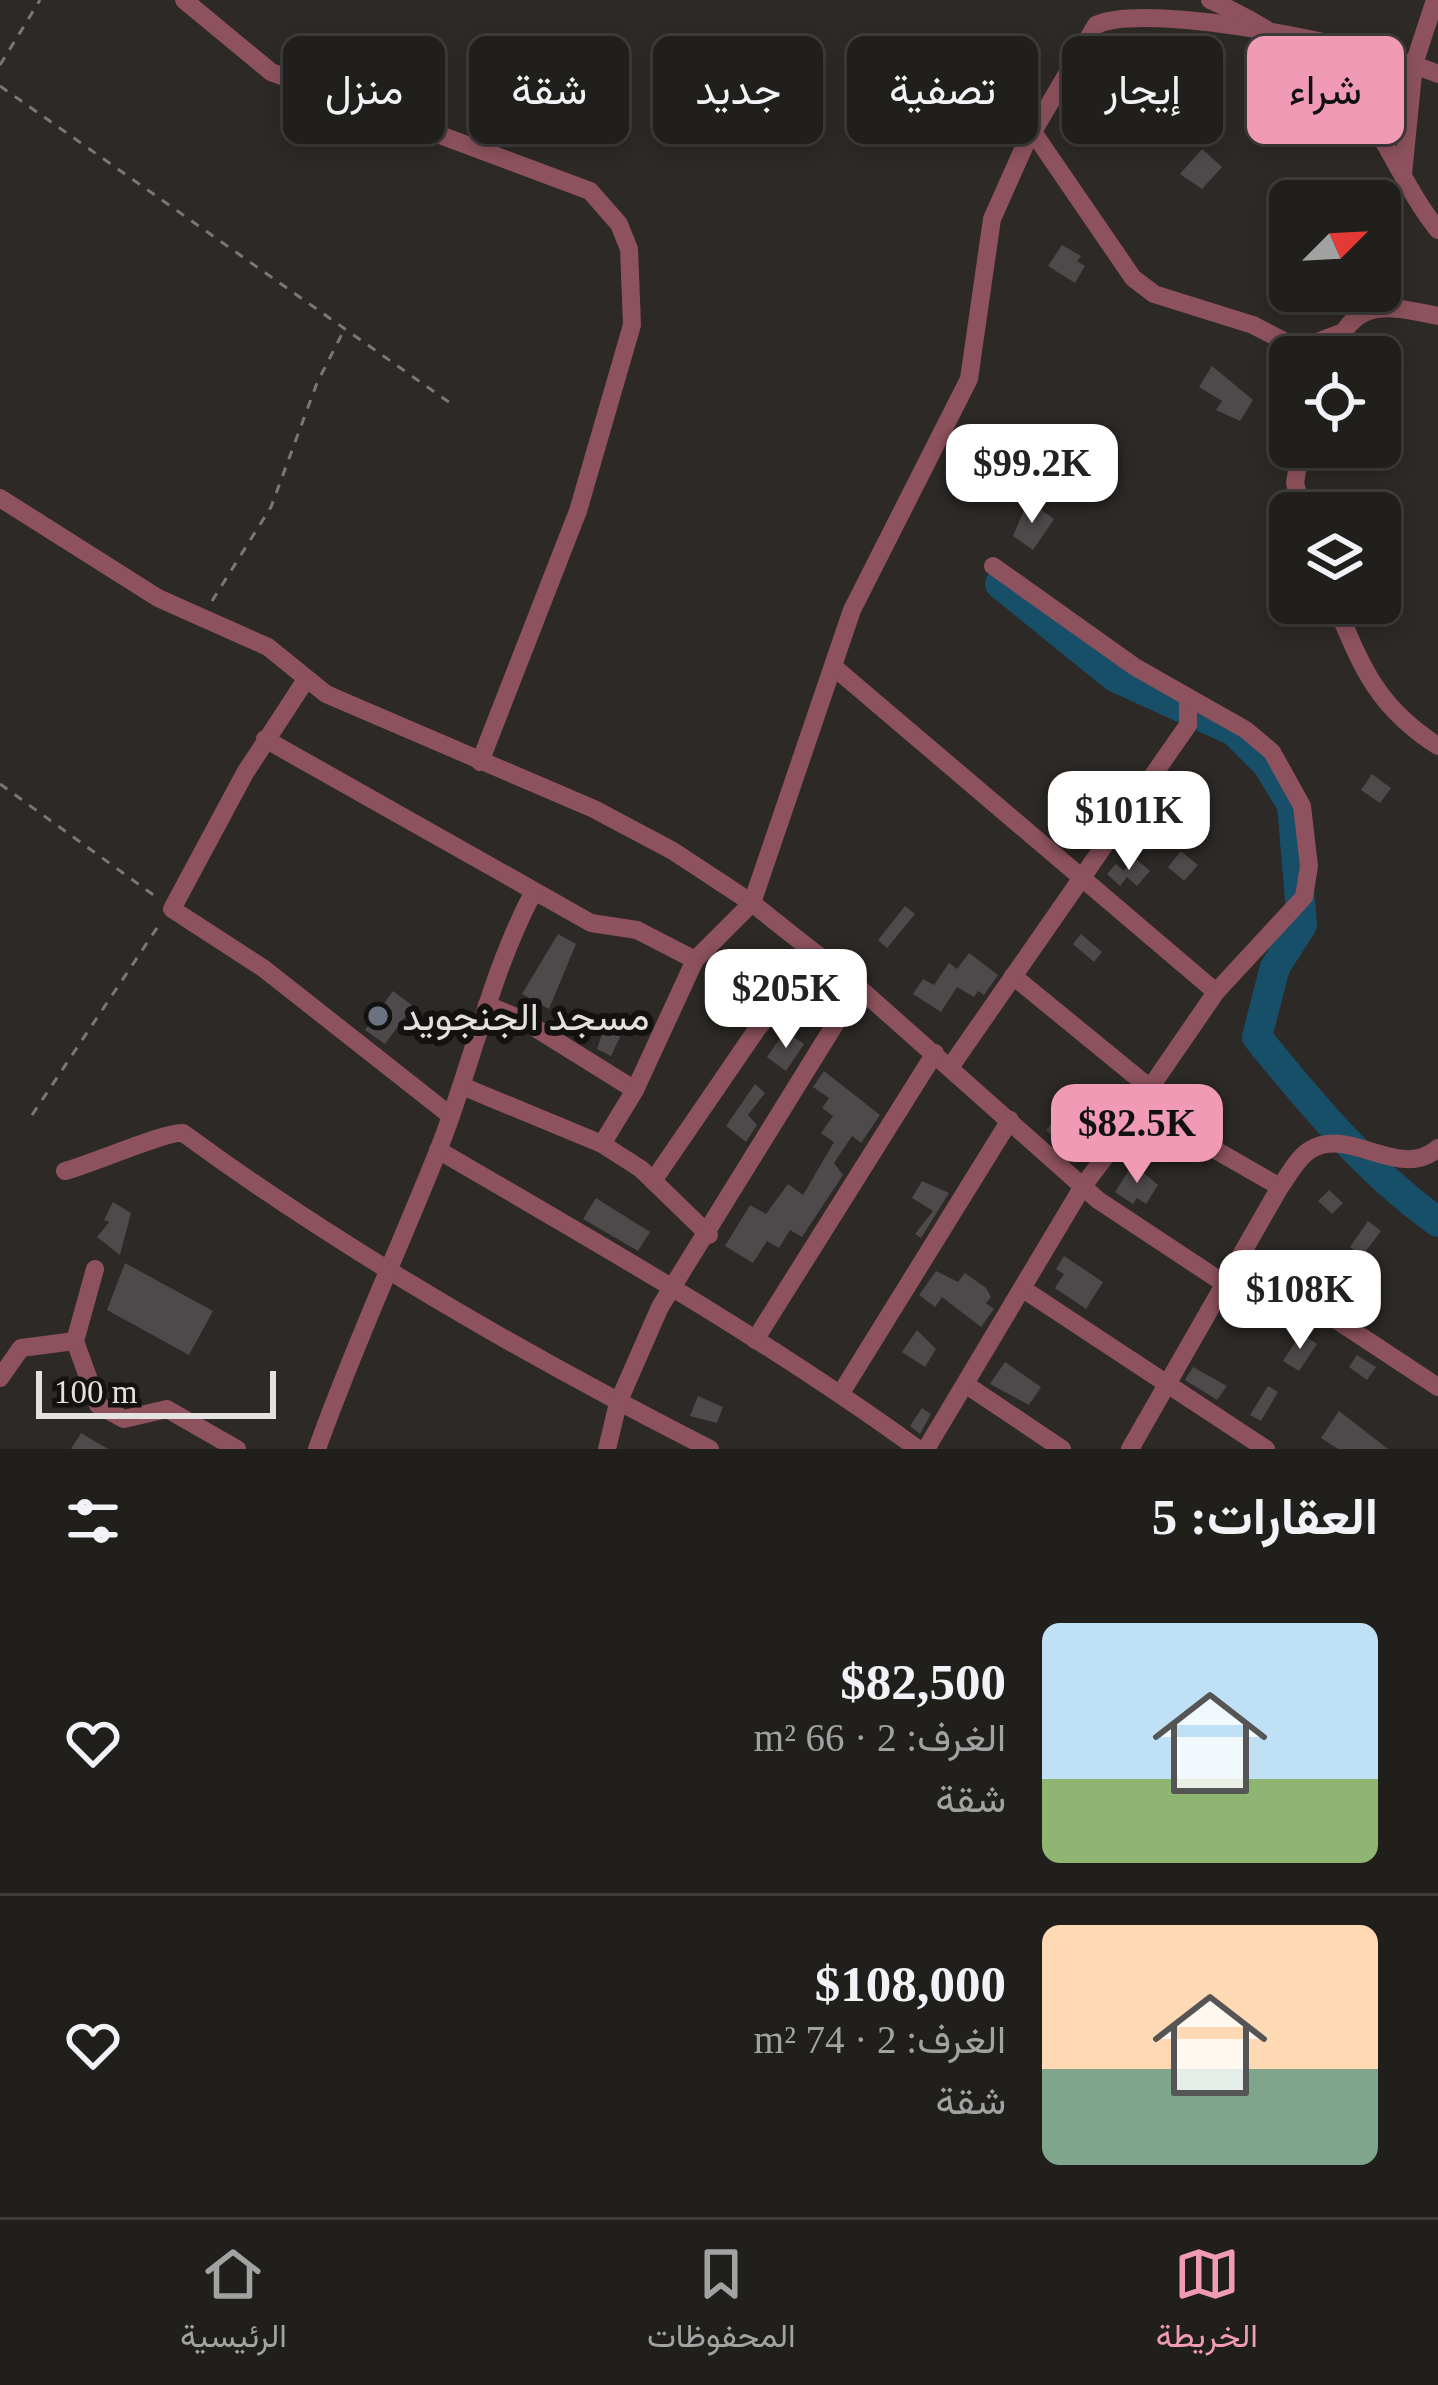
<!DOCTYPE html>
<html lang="ar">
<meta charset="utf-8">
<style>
body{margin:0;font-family:"Times New Roman",Vazirmatn,serif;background:#292725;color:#f1f3f6;direction:rtl;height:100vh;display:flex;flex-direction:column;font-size:45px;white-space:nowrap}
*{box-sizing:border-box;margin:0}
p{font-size:39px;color:#a2a2a3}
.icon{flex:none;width:66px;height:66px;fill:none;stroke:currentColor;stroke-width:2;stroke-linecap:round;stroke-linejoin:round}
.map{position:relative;height:1449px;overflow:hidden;direction:ltr}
.details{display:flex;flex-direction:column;background:#211f1c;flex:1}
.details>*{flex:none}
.hud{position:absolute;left:36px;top:36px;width:1368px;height:108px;direction:rtl;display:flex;gap:24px}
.needle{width:78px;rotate:66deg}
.fabs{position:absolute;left:1269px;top:180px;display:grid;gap:24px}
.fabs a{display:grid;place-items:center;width:132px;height:132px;border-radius:18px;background:#211f1c;box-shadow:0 6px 18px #0003,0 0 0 3px #3e3d3b;font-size:60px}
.scale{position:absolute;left:36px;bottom:30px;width:240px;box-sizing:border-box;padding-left:12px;border:6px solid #e4e2e0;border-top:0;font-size:33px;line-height:42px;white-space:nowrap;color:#e4e2e0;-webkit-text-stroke:9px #131211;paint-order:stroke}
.price{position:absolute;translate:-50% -102px;padding:0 27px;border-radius:24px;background:#fff;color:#222;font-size:39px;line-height:78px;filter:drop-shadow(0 3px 6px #0008)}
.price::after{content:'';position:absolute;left:50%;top:72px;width:36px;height:27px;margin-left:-18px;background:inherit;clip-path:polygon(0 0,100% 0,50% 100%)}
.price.selected{background:#f09ab6;color:#111}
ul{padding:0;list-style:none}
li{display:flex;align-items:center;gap:36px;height:300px;padding:0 60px}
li+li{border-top:3px solid #3e3d3b}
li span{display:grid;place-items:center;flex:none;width:336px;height:240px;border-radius:18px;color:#555}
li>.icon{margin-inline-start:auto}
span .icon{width:144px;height:144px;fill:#fffc;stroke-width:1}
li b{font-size:51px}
h2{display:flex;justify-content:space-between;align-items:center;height:144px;padding:0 60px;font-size:51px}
.pill{padding:0 42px;border-radius:18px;background:#211f1c;box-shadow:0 6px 18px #0003,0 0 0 3px #3e3d3b;font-size:42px;line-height:108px}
.pill.selected{background:#f09ab6;color:#111}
.tabs{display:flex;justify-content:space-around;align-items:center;height:168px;border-top:3px solid #3e3d3b;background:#211f1c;font-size:33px;color:#a2a2a3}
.tabs a{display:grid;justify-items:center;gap:6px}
.tabs .selected{color:#f09ab6}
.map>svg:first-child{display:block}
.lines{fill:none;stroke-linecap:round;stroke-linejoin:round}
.river{stroke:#174e68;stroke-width:30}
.building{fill:#4e494b}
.path{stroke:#797774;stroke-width:3;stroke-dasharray:9 9;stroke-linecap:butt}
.minor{stroke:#8d525d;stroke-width:18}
.worship-dot{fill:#6b7280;stroke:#131211;stroke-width:4.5}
.labels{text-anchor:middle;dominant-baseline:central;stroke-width:12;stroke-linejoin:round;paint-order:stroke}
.poi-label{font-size:39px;fill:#e4e2e0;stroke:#131211;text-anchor:start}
</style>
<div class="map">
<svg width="1438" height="1449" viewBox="0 0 1438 1449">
<rect width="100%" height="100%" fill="#2c2926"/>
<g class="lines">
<path class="river" d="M1000,584L1115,677L1234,731L1267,764L1292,805L1302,925L1275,967L1257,1037C1312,1105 1367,1171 1438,1222"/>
</g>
<g class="building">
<path d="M1202,149L1222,167L1202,189L1180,174Z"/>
<path d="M1062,245L1081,256L1077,261L1085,266L1075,283L1048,266Z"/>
<path d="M1212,366L1253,400L1240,421L1216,410L1222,401L1199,387Z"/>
<path d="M1028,501L1054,519L1033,550L1013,536Z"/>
<path d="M1372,774L1391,788L1380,803L1361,790Z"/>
<path d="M1181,851L1198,865L1184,881L1168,867Z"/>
<path d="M1135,858L1150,871L1137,886L1127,877L1120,886L1107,874L1116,864L1124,871Z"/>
<path d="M905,906L915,914L887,948L878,940Z"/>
<path d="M558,934L576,944L549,1009L522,994Z"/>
<path d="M1081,934L1102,952L1094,962L1073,944Z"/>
<path d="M969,953L998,975L984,995L978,991L974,997L957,987L941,1012L913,994L923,979L934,985L949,963L957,969Z"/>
<path d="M393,991L413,1006L385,1044L365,1030Z"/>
<path d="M608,1016L626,1024L611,1056L597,1049Z"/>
<path d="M785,1031L804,1044L786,1071L767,1057Z"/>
<path d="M824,1071L880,1115L861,1143L852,1136L834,1163L843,1175L802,1237L790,1230L779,1248L767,1241L753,1263L725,1246L750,1205L766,1214L788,1184L803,1195L834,1142L821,1133L833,1116L822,1108L829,1098L813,1087Z"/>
<path d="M755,1084L765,1093L748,1115L757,1125L746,1142L726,1126Z"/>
<path d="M1065,1108L1086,1126L1067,1148L1046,1130Z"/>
<path d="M1133,1164L1158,1185L1146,1204L1137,1198L1133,1204L1115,1192Z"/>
<path d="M922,1181L949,1193L921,1238L915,1234L933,1211L912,1198Z"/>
<path d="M1329,1190L1343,1203L1332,1214L1318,1201Z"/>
<path d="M596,1198L650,1232L638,1251L583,1219Z"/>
<path d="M113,1202L131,1213L120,1255L97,1237L109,1222L104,1220Z"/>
<path d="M1368,1221L1381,1231L1362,1256L1350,1247Z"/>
<path d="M1064,1256L1103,1282L1086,1309L1055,1288L1064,1274L1056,1269Z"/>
<path d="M125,1263L213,1311L189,1355L107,1310Z"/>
<path d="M936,1271L958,1282L965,1273L986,1288L991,1297L986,1303L994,1309L981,1327L942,1297L935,1307L919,1295Z"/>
<path d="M917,1330L936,1349L925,1367L902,1352Z"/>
<path d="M1301,1333L1317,1344L1299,1371L1283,1361Z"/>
<path d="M1357,1355L1376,1367L1367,1380L1349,1367Z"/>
<path d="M1005,1362L1041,1387L1029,1405L990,1384Z"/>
<path d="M1193,1367L1227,1386L1217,1400L1185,1380Z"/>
<path d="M1268,1386L1278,1392L1261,1421L1250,1415Z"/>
<path d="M698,1396L723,1407L717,1423L690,1416Z"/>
<path d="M922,1408L931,1414L920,1434L910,1426Z"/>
<path d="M1339,1411L1388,1449H1338L1321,1438Z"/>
<path d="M81,1433L108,1449H71Z"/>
</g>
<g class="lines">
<g class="path">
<path d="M0,65L40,0"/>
<path d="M0,86L453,405"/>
<path d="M212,601L271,507L317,383L344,330"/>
<path d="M0,784L159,899"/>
<path d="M32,1115L161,922"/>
</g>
<g class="minor">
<path d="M184,0L271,72L590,191L619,224L629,249L632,325L578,511L480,762"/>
<path d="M1210,0C1267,25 1340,73 1374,126C1396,160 1412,198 1438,230"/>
<path d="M1033,132L1133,278L1154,294L1253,325L1299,349L1341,333"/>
<path d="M1403,174L1414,64L1435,0"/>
<path d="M1332,357C1353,297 1384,305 1438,316"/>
<path d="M1301,447L1295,483L1303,513"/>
<path d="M0,498L158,598L268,647L326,694L594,809L673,851L752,903L858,987L1098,1200L1225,1284"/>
<path d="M1335,603C1362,668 1377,707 1438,746"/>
<path d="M835,668L1216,992"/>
<path d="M305,681L245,773L172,909L263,968L451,1116"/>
<path d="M265,739L591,923L637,930L695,960"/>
<path d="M1013,976L1150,1088"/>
<path d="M487,1005L521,1019L635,1090"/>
<path d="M951,1066L1188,725V698"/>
<path d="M462,1086L602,1144L635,1090L695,960L752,903L852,610L969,379L992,219L1025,145L1096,25C1150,0 1380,49 1438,74"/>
<path d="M1142,1108L1280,1187"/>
<path d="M602,1144L641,1169L709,1235"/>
<path d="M438,1150C601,1245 765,1338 918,1449"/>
<path d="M65,1171C89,1165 169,1130 183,1133C347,1253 529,1357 710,1449"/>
<path d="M653,1181L757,1029L818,955"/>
<path d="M1241,1257L1438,1387"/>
<path d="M95,1269L75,1341L98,1405L124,1419L167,1409L237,1449"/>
<path d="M1023,1289L1266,1449"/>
<path d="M755,1340L935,1053"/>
<path d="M0,1378L21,1348L75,1341"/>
<path d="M968,1386L1062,1449"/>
<path d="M841,1393L1010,1120"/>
<path d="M317,1449C353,1348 398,1251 438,1151C472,1066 490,974 533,893"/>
<path d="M607,1449L618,1403L660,1307L858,987"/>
<path d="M926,1449L1083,1186L1142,1108L1150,1088L1216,992L1304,897L1309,866L1302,806L1272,752L1246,730L1135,667L993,566"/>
<path d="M1130,1449L1280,1187C1289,1175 1297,1158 1310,1150C1349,1125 1400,1182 1438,1148"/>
</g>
</g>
<circle class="worship-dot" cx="378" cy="1016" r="12"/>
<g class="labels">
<g class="poi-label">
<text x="402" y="1016">مسجد الجنجويد</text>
</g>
</g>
</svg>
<div class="fabs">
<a><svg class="needle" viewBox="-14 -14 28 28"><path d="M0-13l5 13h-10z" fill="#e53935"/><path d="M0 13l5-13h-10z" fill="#a2a2a3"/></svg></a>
<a><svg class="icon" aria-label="locate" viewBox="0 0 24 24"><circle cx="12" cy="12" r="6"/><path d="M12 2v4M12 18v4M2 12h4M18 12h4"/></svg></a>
<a><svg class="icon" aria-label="layers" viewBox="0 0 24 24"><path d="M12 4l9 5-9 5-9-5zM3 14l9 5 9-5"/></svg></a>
</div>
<div class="scale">100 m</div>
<b class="price" style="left:1032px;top:526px">$99.2K</b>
<b class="price" style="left:1129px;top:873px">$101K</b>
<b class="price" style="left:786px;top:1051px">$205K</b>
<b class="price selected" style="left:1137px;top:1186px">$82.5K</b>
<b class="price" style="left:1300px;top:1352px">$108K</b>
<div class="hud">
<a class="pill selected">شراء</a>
<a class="pill">إيجار</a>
<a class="pill">تصفية</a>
<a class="pill">جديد</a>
<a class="pill">شقة</a>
<a class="pill">منزل</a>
</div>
</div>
<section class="details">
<h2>العقارات: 5<svg class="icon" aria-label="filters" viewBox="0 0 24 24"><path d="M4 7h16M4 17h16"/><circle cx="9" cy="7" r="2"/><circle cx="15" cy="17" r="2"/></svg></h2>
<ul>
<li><span style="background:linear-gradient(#bfe0f5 65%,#8fb573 0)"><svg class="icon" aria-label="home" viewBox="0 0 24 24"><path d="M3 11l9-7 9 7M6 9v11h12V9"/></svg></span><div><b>$82,500</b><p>الغرف: 2 · 66 m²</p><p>شقة</p></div><svg class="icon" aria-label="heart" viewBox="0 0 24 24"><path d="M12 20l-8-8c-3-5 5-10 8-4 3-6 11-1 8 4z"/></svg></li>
<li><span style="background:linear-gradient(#ffd9b3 60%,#7fa58c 0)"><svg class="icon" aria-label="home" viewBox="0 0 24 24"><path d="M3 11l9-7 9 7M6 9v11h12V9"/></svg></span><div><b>$108,000</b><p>الغرف: 2 · 74 m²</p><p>شقة</p></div><svg class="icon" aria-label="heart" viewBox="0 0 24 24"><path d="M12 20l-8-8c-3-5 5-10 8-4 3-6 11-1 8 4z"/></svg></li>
</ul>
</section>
<nav class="tabs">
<a class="selected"><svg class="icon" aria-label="map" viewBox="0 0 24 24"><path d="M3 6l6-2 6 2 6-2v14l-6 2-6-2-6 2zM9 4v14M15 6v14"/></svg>الخريطة</a>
<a><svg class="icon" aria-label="saved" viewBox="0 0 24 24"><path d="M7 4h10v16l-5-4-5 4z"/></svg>المحفوظات</a>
<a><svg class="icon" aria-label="home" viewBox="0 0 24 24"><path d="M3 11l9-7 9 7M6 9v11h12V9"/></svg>الرئيسية</a>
</nav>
